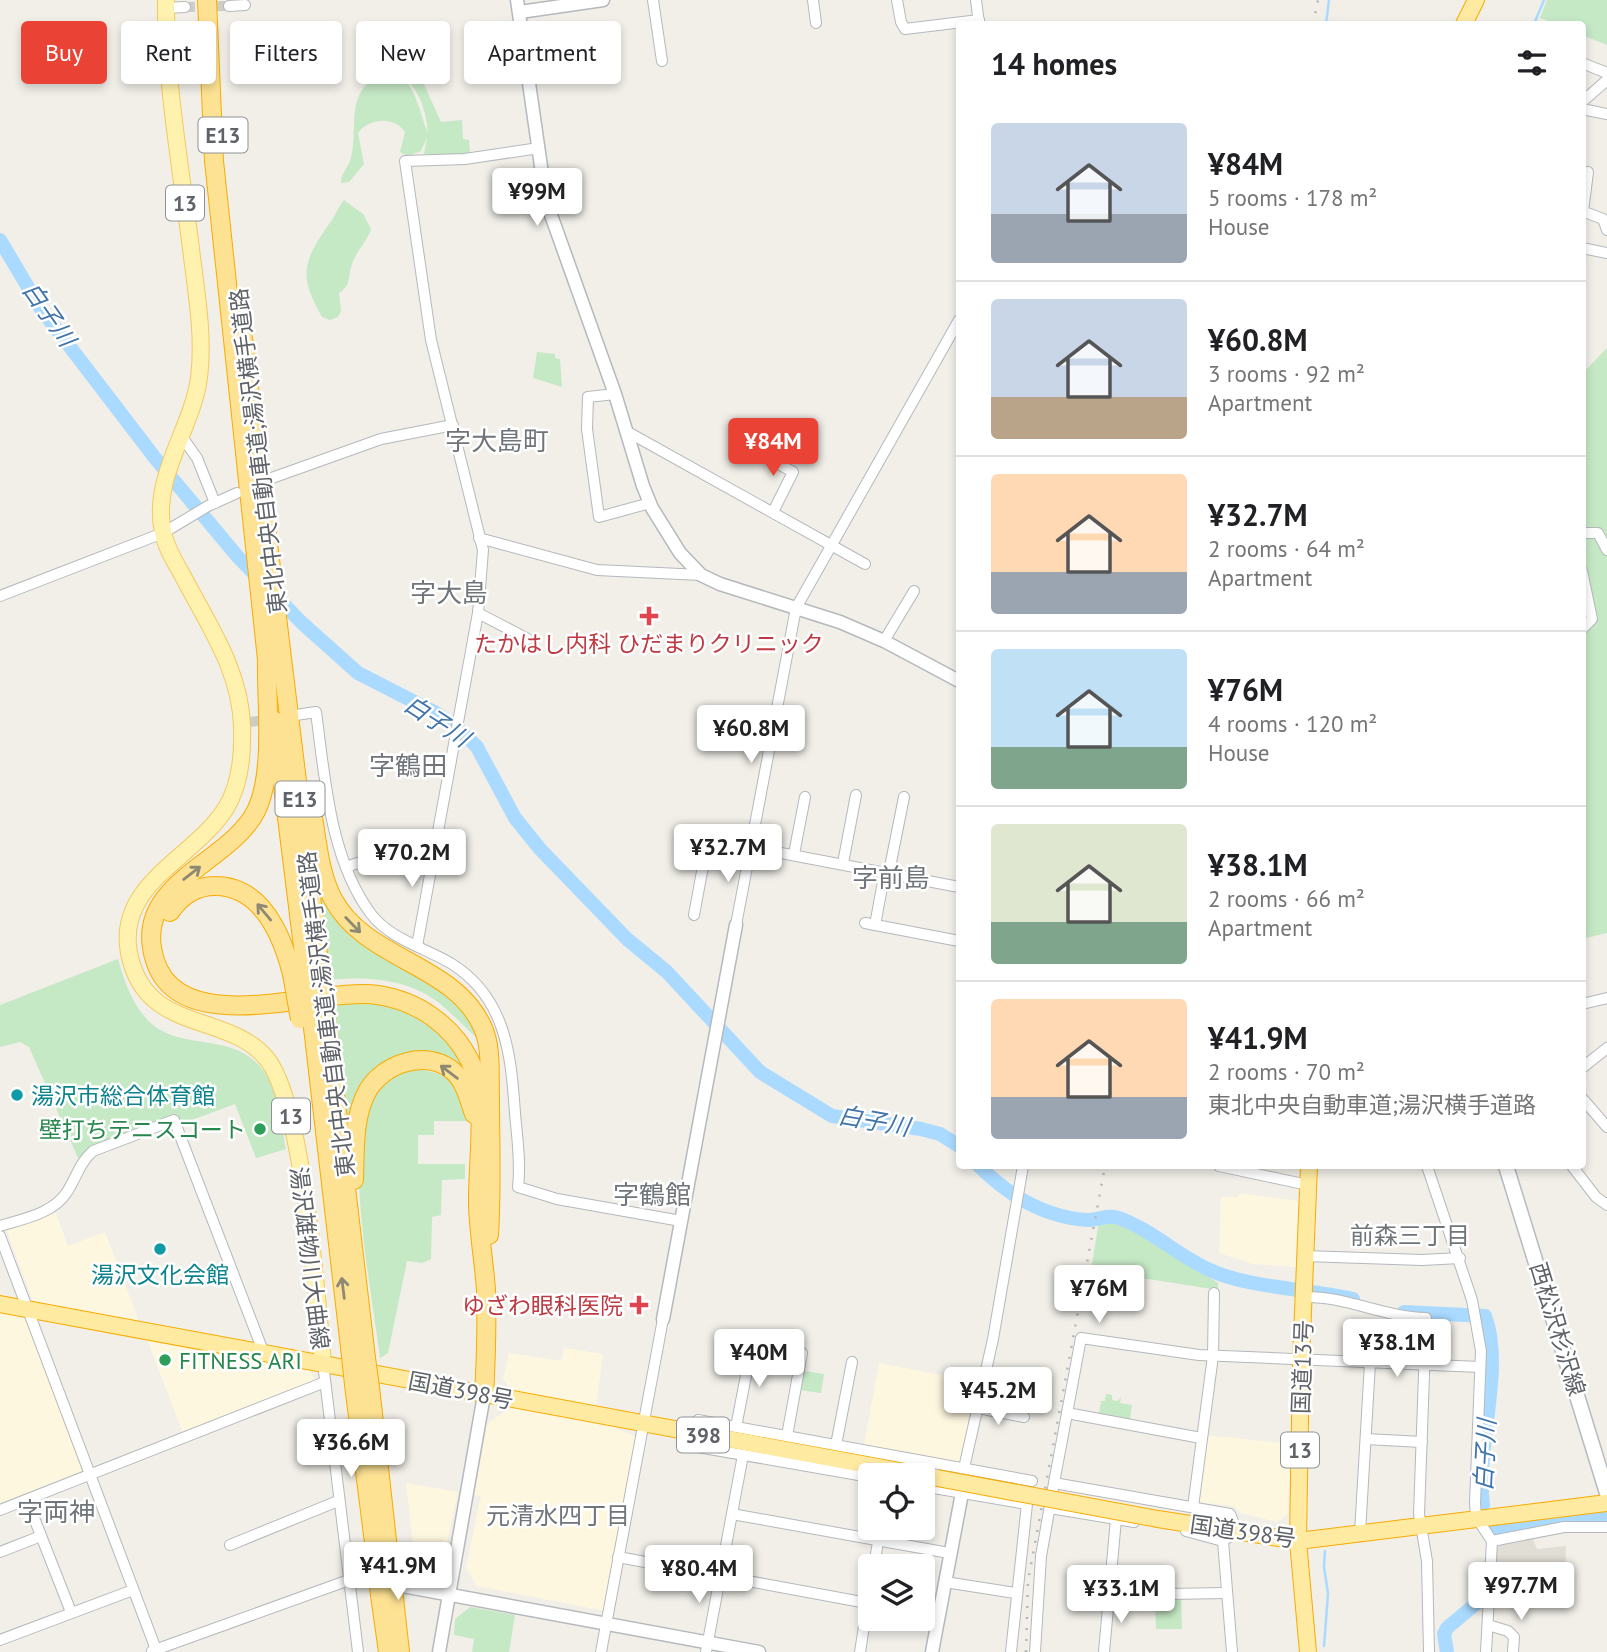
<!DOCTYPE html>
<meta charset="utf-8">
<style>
body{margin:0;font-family:"PT Sans","Noto Sans JP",sans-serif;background:#f2f2f2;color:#202124;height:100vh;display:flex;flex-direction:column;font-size:26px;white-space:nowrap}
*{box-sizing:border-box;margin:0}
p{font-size:23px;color:#757577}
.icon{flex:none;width:38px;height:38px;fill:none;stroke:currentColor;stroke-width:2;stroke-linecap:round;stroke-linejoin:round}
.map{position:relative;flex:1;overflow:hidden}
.panel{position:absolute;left:956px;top:21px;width:630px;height:1148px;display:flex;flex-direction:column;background:#fff;border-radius:7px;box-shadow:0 4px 10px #0003}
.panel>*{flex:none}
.guide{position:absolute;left:21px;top:21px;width:665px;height:63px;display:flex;gap:14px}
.tools{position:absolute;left:858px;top:1463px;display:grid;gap:14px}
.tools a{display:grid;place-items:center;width:77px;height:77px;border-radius:7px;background:#fff;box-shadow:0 4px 10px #0003;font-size:35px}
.price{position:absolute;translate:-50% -60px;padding:0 16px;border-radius:7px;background:#fff;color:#222;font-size:23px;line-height:46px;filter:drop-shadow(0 2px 4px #0008)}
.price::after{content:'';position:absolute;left:50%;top:42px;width:21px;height:16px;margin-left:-10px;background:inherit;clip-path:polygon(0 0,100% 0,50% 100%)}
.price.on{background:#ea4335;color:#fff}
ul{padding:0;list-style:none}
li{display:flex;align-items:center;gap:21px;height:175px;padding:0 35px}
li+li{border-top:2px solid #e0e0e0}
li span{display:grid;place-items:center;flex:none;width:196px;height:140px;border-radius:7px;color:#555}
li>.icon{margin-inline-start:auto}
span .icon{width:84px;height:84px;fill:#fffc;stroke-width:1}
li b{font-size:30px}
h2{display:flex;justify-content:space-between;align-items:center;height:84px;padding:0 35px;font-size:30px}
.tag{padding:0 24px;border-radius:7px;background:#fff;box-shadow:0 4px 10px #0003;font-size:24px;line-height:63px}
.tag.on{background:#ea4335;color:#fff}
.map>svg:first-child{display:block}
.commercial{fill:#fef7e0}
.education{fill:#e1ded6}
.green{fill:#c5e8c5}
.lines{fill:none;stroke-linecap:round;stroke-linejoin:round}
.stream{stroke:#aadaff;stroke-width:2.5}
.river{stroke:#aadaff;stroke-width:14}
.minor-tunnel{stroke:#ccccc8;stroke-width:10;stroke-dasharray:10 5;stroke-linecap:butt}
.minor-casing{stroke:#b5b8bc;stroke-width:12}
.tertiary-casing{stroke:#b5b8bc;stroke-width:15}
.secondary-casing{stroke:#b6babf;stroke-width:17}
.primary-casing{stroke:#f2c960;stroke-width:18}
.trunk-casing{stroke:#f9ab00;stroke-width:18}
.motorway-casing{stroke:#f9ab00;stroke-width:20}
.minor{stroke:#fff;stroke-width:10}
.tertiary{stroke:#fff;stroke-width:12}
.secondary{stroke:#fff;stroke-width:14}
.primary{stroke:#fff2af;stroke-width:16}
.trunk{stroke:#feeaa1;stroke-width:16}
.motorway{stroke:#fde293;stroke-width:18}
.rail{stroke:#b6b7b8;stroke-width:2.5;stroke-dasharray:2 9;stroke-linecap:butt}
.trunk-bridge-casing{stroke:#f9ab00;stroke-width:18;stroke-linecap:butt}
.motorway-bridge-casing{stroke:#f9ab00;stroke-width:20;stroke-linecap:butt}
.trunk-bridge{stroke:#feeaa1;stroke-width:16}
.motorway-bridge{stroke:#fde293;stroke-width:18}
.oneway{stroke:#8e8975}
.health-dot{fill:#e0444e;stroke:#fff;stroke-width:2.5}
.culture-dot{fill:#0f9aa8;stroke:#fff;stroke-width:2.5}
.leisure-dot{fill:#2e9e5b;stroke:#fff;stroke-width:2.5}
.labels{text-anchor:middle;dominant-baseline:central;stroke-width:5;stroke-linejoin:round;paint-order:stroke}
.shield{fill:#fff;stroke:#8f9295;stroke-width:2}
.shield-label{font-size:21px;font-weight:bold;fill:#5f6368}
.street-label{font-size:23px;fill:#5f6368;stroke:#fff}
.health-label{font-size:23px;fill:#be3a42;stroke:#fff}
.culture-label{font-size:23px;fill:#0d838f;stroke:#fff;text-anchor:start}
.leisure-label{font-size:23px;fill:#27864d;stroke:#fff;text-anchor:end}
.water-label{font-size:24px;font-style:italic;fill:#4174aa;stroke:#fff}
.neighbourhood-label{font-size:24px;fill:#70757a;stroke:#fff}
.quarter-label{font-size:26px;fill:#70757a;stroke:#fff}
</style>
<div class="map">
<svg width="1607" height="1652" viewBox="0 0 1607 1652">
<rect width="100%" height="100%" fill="#f1efe8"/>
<g class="commercial">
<path d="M1239,1193L1298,1201L1296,1267L1253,1264L1219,1253L1221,1197H1238Z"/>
<path d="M55,1211L68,1246L105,1232L139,1321L33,1301L6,1229Z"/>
<path d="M0,1311L27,1316L87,1473L0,1506Z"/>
<path d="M147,1339L309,1369L316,1382L183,1433Z"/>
<path d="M564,1348L603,1354L596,1406L514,1392L503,1379L509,1353L561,1361Z"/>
<path d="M879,1363L977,1382L962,1463L864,1445Z"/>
<path d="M510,1408L609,1425L636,1437L605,1611L477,1586L466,1568L481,1496L474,1495L487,1424Z"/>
<path d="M1206,1435L1290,1444L1288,1514L1277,1522L1241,1513L1233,1506L1198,1502Z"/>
<path d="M406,1483L458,1492L443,1561L438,1564L416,1569Z"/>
</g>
<path class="education" d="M1533,1539L1537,1549L1566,1546L1565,1595L1493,1590L1497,1546Z"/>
<g class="green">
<path d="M1547,0H1607V45L1582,35V24H1557L1540,18Z"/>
<path d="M416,67L441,122L462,120L463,139L469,140L470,155L424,154L427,137L421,151L408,156L400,152L405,132C394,115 368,119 358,133L364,164L349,182L341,183C341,173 348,168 351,158C359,128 344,94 379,75C387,71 397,71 404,79C417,92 421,117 428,133C426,107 417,83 394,70Z"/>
<path d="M344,200L363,214L371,229C367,242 356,251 352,264C347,277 352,285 339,293L341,311L338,317L330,320L322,317C298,275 303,262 329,224C335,217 338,207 344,200Z"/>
<path d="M1607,348V933L1582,939V374Z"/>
<path d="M537,352L555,354V358L560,359L562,387L533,378Z"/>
<path d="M322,887L344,928L364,946L428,981L466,1010L485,1045C470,1033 458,1019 444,1007C412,979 369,976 329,980L317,888Z"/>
<path d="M118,959C125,983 133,1008 153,1025C186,1052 239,1030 267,1076C280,1097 281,1126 286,1149L256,1158L235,1104L181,1124L177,1114L97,1144L78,1158L29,1047L20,1042L0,1047V1005Z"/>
<path d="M375,1001L408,1010L448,1038L471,1076L396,1059L347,1142L332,1002Z"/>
<path d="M403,1068C441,1070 463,1078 467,1121H434V1135H418V1164H465V1179L442,1180L441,1215L432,1217L431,1259L422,1263L407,1261L388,1353L380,1358C373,1299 346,1165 366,1112C373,1092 386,1082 403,1068Z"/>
<path d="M1099,1221C1145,1226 1180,1259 1218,1283V1290L1091,1270Z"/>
<path d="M804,1371L824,1374L821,1393L800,1390Z"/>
<path d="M1106,1394L1112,1395V1400L1118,1401L1121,1397L1120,1403L1132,1405L1130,1420L1099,1415L1101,1401H1105Z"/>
<path d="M1181,1600L1182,1629H1156L1155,1601Z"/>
<path d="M470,1607L515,1615L509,1652H472L474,1639L454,1635L455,1619Z"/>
</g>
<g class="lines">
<g class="stream">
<path d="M1326,24L1329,0"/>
<path d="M1534,24L1544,0"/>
<path d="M1324,1646L1328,1594L1324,1567L1325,1551"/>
</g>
<g class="river">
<path d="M0,240L41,309L155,458L238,557L302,623L358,673L436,713L462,732L477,747L515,818L540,849L627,939L667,972L760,1072L832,1116L921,1129L940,1134L959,1146"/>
<path d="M979,1166C1008,1195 1045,1217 1087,1220C1098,1220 1109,1214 1119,1218C1154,1231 1179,1257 1212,1271C1250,1288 1311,1289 1353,1299"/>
<path d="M1404,1312L1485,1316C1505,1369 1475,1448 1483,1505"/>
<path d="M1492,1527L1495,1530C1533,1530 1569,1518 1607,1518"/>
<path d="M1447,1652L1444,1634L1447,1628L1485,1596"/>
</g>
<g class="minor-tunnel">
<path d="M185,7L229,6"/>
<path d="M250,722L271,719"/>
</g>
<defs>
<g id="minor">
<path d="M653,0L662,61"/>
<path d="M813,0L816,23"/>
<path d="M897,0L901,22L905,29L979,20"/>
<path d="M976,0L979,24"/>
<path d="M229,6L245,5"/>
<path d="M166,8L185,7"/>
<path d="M1582,63L1607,73"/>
<path d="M1582,102L1607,80"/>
<path d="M1582,109L1607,114"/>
<path d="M1582,211L1603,219L1607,230"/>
<path d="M1583,211L1588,172"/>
<path d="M1582,248L1607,253"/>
<path d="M615,394L588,397L587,429L599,517L650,503"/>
<path d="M626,431L865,564"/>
<path d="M182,437L197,458L215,503"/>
<path d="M755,451L793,472L773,512"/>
<path d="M269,479L381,439L453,425"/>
<path d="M1582,533H1598L1607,550"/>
<path d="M479,538L597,570L701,575"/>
<path d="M1582,571L1592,619L1582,629"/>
<path d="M0,596L163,533L208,506L237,493"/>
<path d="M478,613L528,639"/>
<path d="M884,641L914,591"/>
<path d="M296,715L316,712C325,779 330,859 371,914C391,940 426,948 452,964C506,998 511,1055 515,1113C517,1137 521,1162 518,1187L557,1199L681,1221"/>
<path d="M794,854L805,797"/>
<path d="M843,863L856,795"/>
<path d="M346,867L437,836"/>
<path d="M889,872L904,797"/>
<path d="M694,915L708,839L959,887"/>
<path d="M865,923L959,941"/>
<path d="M736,925L796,608L959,320"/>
<path d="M875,925L885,871"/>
<path d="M417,946L478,613L483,550L431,340L405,161L465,159L539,148"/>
<path d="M1582,1004L1607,998"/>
<path d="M1582,1068L1607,1048"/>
<path d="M1582,1098L1607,1127"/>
<path d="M1219,1166L1308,1185"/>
<path d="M1427,1166L1472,1300L1481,1351L1475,1503L1476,1517L1492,1541L1486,1652"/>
<path d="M1572,1166L1596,1197L1607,1205"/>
<path d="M0,1226C22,1219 53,1214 67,1192C76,1178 80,1162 93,1151L174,1120L263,1351"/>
<path d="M0,1236L157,1652"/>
<path d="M1305,1256L1422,1260L1460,1258"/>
<path d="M1304,1297C1346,1296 1383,1317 1426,1318L1419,1514L1427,1561L1429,1652"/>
<path d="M323,1363L358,1652"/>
<path d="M978,1408L1024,1417"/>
<path d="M1067,1413L1201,1438"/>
<path d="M736,1427L752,1345"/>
<path d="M787,1436L802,1353"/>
<path d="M1366,1439L1422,1442"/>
<path d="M836,1445L852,1362"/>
<path d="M964,1468L993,1339L1023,1166"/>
<path d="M870,1477L692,1446L684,1432L698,1420L1032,1481"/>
<path d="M922,1486L1027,1504L1011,1652"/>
<path d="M27,1500L71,1612"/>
<path d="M1193,1507L1213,1356L1214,1293"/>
<path d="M1050,1508L1134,1522"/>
<path d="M0,1510L325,1382"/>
<path d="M732,1514L949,1553"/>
<path d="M1186,1531L1223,1541"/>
<path d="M1360,1533L1370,1363"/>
<path d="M1223,1541L1237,1531L1230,1514L1054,1483L1081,1338L1199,1355L1480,1367"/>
<path d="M1223,1541L1232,1652"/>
<path d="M1492,1541L1564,1527H1607"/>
<path d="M230,1545L338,1501"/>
<path d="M0,1552L41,1536"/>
<path d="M618,1557L867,1603"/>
<path d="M874,1566L878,1542"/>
<path d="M945,1582L1015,1593"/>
<path d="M1108,1595L1226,1593"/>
<path d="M1488,1625L1508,1631L1514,1637L1513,1652"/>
<path d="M0,1640L133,1590"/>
<path d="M152,1651L349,1580"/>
<path d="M601,1652L663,1319"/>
<path d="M706,1652L743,1455"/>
<path d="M860,1652L870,1588"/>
<path d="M1035,1652L1041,1556L1054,1483"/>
<path d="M1104,1652L1116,1519"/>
</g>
<g id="tertiary">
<path d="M517,0L546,201L615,394L643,486L652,508L680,553L701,575L720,584L840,622L884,641L959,681"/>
<path d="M520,12L603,0"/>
<path d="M663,1319L736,925"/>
<path d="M349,1580L359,1578L759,1652"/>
<path d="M439,1652L484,1395"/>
<path d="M932,1652L962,1493"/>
</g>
<path id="secondary" d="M1506,1166L1607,1493"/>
<path id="primary" d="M166,0C165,85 182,173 192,257C197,297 204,338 199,378C192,429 151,478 163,532C166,549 177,565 185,580C209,626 241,672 242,727C243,753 240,785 226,808C195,858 116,883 129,953C145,1035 228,1011 267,1059C303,1104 317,1298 323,1363"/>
<g id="trunk">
<path d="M1464,24L1476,0"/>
<path d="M0,1304L922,1475"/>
<path d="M1158,1519L1298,1541L1607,1503"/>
<path d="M1308,1652L1298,1541L1301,1360L1309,1166"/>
</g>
<g id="motorway">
<path d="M207,0L214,161L268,669"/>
<path d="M243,338L320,970"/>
<path d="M267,659C266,702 275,773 256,811C231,861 141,881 152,948C168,1047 317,986 378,995C417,1001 451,1024 469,1059C489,1097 477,1162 478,1205C479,1234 484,1262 486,1290C487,1325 486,1360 484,1395"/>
<path d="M275,721L306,971"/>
<path d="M312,811C317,839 319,873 333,899C366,961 455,963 483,1028C492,1048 489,1075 490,1097C490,1143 492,1189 489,1235"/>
<path d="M170,912C181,896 196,886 215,886C262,886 282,935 292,974"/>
<path d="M326,1017L366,1358"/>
<path d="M312,1019L351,1356"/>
<path d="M354,1180C355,1151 353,1116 368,1090C384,1063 427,1049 453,1071C465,1081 469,1100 474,1114"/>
<path d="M354,1385L377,1566"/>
<path d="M370,1387L390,1567"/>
<path d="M380,1595L388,1652"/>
<path d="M394,1598L400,1652"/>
</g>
</defs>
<use href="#minor" class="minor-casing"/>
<use href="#tertiary" class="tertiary-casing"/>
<use href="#secondary" class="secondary-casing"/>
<use href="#primary" class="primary-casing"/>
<use href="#trunk" class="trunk-casing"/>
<use href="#motorway" class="motorway-casing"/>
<use href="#minor" class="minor"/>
<use href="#tertiary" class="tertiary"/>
<use href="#secondary" class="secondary"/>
<use href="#primary" class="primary"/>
<use href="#trunk" class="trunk"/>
<use href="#motorway" class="motorway"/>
<g class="rail">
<path d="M1313,24L1318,0"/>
<path d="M1026,1652L1028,1581L1105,1166"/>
</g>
<defs>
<path id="trunk-bridge" d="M937,1478L1158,1519"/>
<g id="motorway-bridge">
<path d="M320,970L326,1017"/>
<path d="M306,971L312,1019"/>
<path d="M292,974L300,1019"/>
<path d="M351,1356L354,1385"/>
<path d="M366,1358L370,1387"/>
<path d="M377,1566L380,1595"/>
<path d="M390,1567L394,1598"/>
</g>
</defs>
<use href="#trunk-bridge" class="trunk-bridge-casing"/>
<use href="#motorway-bridge" class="motorway-bridge-casing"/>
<use href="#trunk-bridge" class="trunk-bridge"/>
<use href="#motorway-bridge" class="motorway-bridge"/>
</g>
<defs><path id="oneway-shaft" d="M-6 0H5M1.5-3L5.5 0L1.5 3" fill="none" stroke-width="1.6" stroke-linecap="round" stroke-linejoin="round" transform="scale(1.75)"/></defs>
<g class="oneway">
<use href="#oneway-shaft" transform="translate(192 873) rotate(-38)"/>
<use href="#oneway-shaft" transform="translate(264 912) rotate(-130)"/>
<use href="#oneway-shaft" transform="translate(353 925) rotate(46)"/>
<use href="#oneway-shaft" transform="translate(449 1072) rotate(-143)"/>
<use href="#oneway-shaft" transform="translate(343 1288) rotate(-97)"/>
</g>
<g class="health-dot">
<path d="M645.5 605.5h7v7h7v7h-7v7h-7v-7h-7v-7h7z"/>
<path d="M635.5 1294.5h7v7h7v7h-7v7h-7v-7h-7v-7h7z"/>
</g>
<g class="culture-dot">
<circle cx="17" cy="1095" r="7"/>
<circle cx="160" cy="1249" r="7"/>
</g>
<g class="leisure-dot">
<circle cx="260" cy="1129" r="7"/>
<circle cx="165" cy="1360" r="7"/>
</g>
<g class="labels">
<g class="shield">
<rect x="198.5" y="117.5" width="49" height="35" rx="5"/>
<rect x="166" y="185.5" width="38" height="35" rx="5"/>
<rect x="275.5" y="781.5" width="49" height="35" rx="5"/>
<rect x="272" y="1098.5" width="38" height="35" rx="5"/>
<rect x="677" y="1417.5" width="52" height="35" rx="5"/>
<rect x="1281" y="1432.5" width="38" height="35" rx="5"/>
</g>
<g class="shield-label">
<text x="223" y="135">E13</text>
<text x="185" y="203">13</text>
<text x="300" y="799">E13</text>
<text x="291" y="1116">13</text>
<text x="703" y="1435">398</text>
<text x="1300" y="1450">13</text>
</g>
<g class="street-label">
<text transform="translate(258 451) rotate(-97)">東北中央自動車道;湯沢横手道路</text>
<text transform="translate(326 1014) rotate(-97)">東北中央自動車道;湯沢横手道路</text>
<text transform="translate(310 1258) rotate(83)">湯沢雄物川大曲線</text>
<text transform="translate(1558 1329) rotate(73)">西松沢杉沢線</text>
<text transform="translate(1302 1367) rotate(-88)">国道13号</text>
<text transform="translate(461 1390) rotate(11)">国道398号</text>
<text transform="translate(1243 1531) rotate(8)">国道398号</text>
</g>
<g class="health-label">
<text x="649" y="643">たかはし内科 ひだまりクリニック</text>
<text x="623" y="1305" text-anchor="end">ゆざわ眼科医院</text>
</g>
<g class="culture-label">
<text x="31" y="1095">湯沢市総合体育館</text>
<text x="160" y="1274" text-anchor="middle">湯沢文化会館</text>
</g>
<g class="leisure-label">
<text x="246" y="1129">壁打ちテニスコート</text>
<text x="179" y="1360" text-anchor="start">FITNESS ARI</text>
</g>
<g class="water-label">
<text transform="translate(49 314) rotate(55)">白子川</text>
<text transform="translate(437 721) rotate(33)">白子川</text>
<text transform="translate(874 1121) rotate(10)">白子川</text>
<text transform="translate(1485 1455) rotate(-87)">白子川</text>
</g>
<g class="neighbourhood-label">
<text x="1410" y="1235">前森三丁目</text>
<text x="558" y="1515">元清水四丁目</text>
</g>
<g class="quarter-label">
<text x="497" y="440">字大島町</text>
<text x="449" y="592">字大島</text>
<text x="408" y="765">字鶴田</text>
<text x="891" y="877">字前島</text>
<text x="652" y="1194">字鶴館</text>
<text x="56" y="1511">字両神</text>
</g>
</g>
</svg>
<div class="tools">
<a><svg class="icon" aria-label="locate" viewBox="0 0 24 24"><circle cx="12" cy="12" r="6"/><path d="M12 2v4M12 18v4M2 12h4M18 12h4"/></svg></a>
<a><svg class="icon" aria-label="layers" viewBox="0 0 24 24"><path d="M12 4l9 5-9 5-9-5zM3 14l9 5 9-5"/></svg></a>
</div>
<b class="price" style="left:537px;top:228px">¥99M</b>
<b class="price on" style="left:773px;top:478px">¥84M</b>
<b class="price" style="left:751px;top:765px">¥60.8M</b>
<b class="price" style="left:728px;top:884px">¥32.7M</b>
<b class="price" style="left:412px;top:889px">¥70.2M</b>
<b class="price" style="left:1099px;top:1325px">¥76M</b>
<b class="price" style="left:1397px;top:1379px">¥38.1M</b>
<b class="price" style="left:759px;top:1389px">¥40M</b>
<b class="price" style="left:998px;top:1427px">¥45.2M</b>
<b class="price" style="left:351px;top:1479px">¥36.6M</b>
<b class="price" style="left:398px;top:1602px">¥41.9M</b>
<b class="price" style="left:699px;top:1605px">¥80.4M</b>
<b class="price" style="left:1521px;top:1622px">¥97.7M</b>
<b class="price" style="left:1121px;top:1625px">¥33.1M</b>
<div class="guide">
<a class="tag on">Buy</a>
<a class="tag">Rent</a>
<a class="tag">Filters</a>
<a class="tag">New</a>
<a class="tag">Apartment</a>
</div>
<section class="panel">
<h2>14 homes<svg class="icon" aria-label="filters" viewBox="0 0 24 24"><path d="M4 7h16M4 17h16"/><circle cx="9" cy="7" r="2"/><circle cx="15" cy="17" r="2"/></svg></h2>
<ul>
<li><span style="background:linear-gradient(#c9d6e8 65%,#9aa5b1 0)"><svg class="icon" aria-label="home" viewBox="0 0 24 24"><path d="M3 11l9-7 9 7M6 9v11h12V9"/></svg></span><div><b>¥84M</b><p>5 rooms · 178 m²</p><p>House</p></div></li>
<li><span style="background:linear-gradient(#c9d6e8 70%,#b9a48a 0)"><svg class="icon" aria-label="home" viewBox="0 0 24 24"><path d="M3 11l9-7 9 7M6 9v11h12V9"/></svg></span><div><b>¥60.8M</b><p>3 rooms · 92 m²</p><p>Apartment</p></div></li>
<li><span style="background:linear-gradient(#ffd9b3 70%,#9aa5b1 0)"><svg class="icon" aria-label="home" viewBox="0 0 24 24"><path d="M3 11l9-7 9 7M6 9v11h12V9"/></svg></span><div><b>¥32.7M</b><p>2 rooms · 64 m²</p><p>Apartment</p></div></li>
<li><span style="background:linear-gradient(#bfe0f5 70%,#7fa58c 0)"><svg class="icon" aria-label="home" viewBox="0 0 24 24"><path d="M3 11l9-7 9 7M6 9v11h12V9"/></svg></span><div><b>¥76M</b><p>4 rooms · 120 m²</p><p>House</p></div></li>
<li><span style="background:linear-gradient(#dfe7d0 70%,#7fa58c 0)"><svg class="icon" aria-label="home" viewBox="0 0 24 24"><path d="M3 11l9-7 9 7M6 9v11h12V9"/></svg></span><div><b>¥38.1M</b><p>2 rooms · 66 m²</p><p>Apartment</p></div></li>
<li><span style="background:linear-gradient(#ffd9b3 70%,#9aa5b1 0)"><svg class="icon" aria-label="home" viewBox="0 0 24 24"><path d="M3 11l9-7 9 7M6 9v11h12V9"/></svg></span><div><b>¥41.9M</b><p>2 rooms · 70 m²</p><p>東北中央自動車道;湯沢横手道路</p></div></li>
</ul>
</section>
</div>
